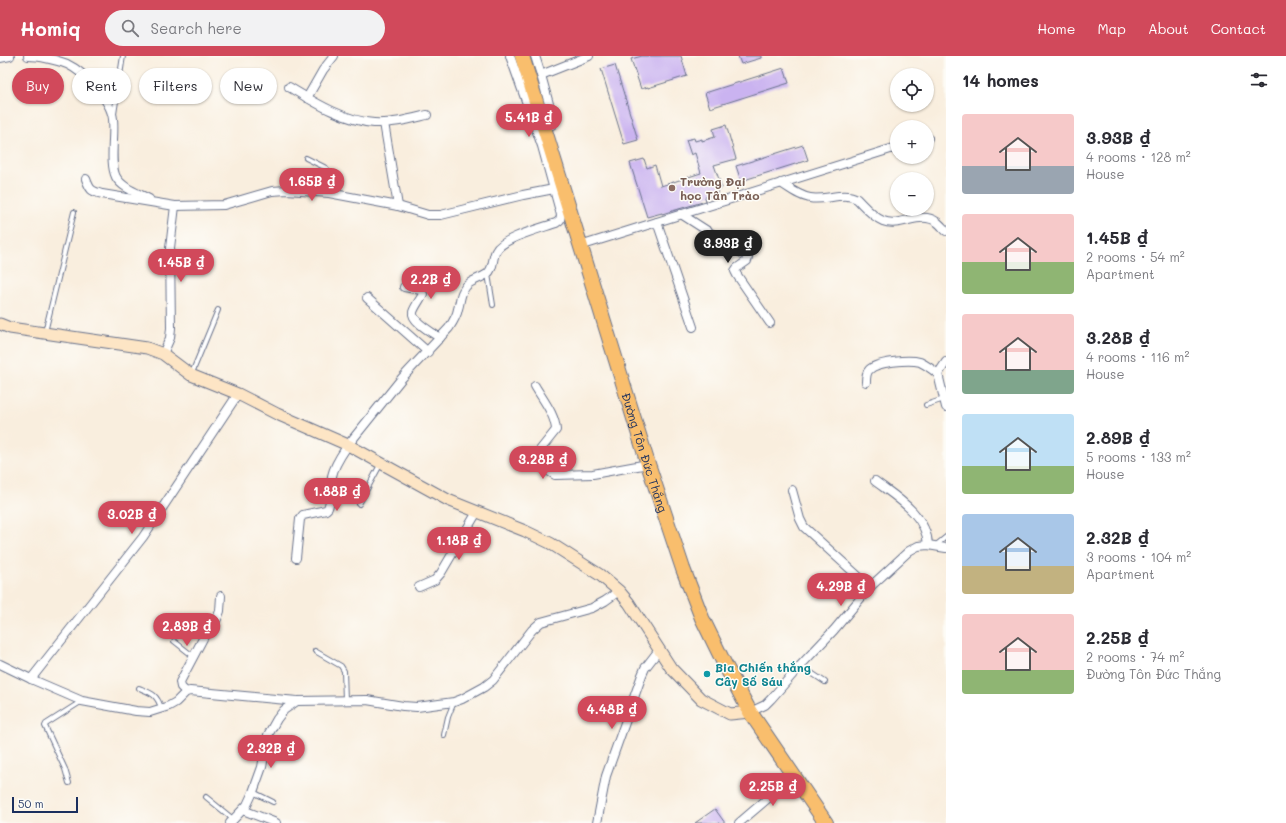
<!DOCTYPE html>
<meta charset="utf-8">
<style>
body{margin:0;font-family:Mali,sans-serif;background:#f2f2f3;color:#2b2b33;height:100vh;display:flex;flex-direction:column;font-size:15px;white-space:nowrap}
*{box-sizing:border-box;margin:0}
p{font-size:13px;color:#7c7c81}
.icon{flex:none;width:22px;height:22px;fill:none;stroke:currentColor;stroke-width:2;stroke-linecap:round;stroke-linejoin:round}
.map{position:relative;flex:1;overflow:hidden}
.panel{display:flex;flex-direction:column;background:#fff;width:340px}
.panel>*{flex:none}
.hud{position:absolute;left:12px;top:12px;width:380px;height:36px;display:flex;gap:8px}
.tools{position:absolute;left:890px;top:12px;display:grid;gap:8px}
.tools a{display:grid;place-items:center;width:44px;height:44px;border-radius:50%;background:#fff;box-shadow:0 1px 3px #0004;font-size:20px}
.scale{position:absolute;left:12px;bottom:10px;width:66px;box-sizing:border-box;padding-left:4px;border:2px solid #1b2f5e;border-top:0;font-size:11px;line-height:14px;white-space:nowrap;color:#1b2f5e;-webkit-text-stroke:3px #fdfcf7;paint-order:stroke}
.price{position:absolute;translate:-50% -34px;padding:0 9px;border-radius:14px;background:#d1495b;color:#fff;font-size:13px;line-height:26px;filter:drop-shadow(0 1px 2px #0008)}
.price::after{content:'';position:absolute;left:50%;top:24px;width:12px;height:9px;margin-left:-6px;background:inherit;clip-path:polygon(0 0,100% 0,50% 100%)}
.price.current{background:#222;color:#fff}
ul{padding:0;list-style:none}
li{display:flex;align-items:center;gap:12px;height:100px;padding:0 16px}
li span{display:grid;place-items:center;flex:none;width:112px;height:80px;border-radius:4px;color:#555}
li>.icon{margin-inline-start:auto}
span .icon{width:48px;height:48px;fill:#fffc;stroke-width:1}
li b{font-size:17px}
h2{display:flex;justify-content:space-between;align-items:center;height:48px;padding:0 16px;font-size:17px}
.pill{padding:0 14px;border-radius:18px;background:#fff;box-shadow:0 1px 3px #0004;font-size:14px;line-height:36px}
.pill.current{background:#d1495b;color:#fff}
header{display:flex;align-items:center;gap:24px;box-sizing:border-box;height:56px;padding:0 20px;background:#d1495b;color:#fff}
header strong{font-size:19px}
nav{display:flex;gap:22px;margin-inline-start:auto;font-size:14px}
.search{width:280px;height:36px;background:#f2f2f3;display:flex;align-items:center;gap:10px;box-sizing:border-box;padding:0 14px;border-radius:22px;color:#7c7c81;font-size:15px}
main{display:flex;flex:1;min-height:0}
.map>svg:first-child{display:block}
.building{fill:#cab3f0}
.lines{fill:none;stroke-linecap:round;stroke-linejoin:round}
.lane-casing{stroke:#69728b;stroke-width:6}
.street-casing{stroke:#69728b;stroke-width:10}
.secondary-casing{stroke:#69728b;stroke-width:13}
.highway-casing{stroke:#69728b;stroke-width:16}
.lane{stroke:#fff;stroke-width:4}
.street{stroke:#fff;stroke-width:8}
.secondary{stroke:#fde5c5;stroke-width:11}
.highway{stroke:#f9be6d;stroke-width:14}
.education-dot{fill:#8d6e63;stroke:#fdfcf7;stroke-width:1.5}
.culture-dot{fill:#0f9aa8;stroke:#fdfcf7;stroke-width:1.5}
.labels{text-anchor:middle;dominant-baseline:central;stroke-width:3;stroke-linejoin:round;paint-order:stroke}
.education-label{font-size:12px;font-weight:bold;fill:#785e54;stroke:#fdfcf7;text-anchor:start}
.street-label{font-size:12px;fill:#1b2f5e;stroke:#fdfcf7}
.culture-label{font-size:12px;font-weight:bold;fill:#0d838f;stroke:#fdfcf7;text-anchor:start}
</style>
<header>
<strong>Homiq</strong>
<div class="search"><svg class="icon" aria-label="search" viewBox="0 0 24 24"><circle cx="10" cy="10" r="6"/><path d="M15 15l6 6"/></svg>Search here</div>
<nav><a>Home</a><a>Map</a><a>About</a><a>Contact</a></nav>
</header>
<main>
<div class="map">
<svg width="946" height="767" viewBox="0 0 946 767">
<rect width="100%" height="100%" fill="#fdfcf7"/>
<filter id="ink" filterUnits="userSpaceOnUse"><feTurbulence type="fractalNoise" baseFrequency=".025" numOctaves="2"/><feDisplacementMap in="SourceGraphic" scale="8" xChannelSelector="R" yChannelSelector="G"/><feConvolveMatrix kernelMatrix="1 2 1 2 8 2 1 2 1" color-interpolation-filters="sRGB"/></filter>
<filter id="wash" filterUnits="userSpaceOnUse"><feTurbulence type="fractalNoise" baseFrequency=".012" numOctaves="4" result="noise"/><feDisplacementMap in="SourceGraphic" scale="16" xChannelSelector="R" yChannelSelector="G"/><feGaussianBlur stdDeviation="0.9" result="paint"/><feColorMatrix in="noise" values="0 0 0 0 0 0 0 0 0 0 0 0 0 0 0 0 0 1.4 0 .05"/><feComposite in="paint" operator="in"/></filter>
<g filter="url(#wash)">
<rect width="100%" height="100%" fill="#f9eede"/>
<g id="blocks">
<g class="building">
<path d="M642,0H681L687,20L648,32V31L641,33L631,3Z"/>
<path d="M738,0H761V2L741,8Z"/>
<path d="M615,9L638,84L624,88L601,13Z"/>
<path d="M784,12L789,27L710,52L705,37Z"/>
<path d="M726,69L736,103L714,109L722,132L717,134L718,137L705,141L706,145L662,158V157L647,161L630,107L644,103L647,112L655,109L661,130L701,117L695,97L691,99L686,84L694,82L695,85L702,83V85L715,81L713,73Z"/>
<path d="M803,89L808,104L741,125L736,110Z"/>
<path d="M715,753L725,767H695Z"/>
</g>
</g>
</g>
<g filter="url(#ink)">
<use href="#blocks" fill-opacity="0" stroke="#69728b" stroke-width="1"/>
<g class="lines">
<defs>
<g id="lane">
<path d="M114,58L123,0"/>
<path d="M306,102L326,112C332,119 330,128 329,137"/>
<path d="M488,218L493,249"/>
<path d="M45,276L74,156"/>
<path d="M192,317L218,254"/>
<path d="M926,349L944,343"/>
<path d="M359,448L380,409"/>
<path d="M935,490L946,481"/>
<path d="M174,585L193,600"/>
<path d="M315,595L341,610L344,615L345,644"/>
<path d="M801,610L825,626"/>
<path d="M139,632C151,637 157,638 161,652"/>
<path d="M444,679L448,661L454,646"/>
<path d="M69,727L65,713L45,670L46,668L82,645"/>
<path d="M253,736L273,746"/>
<path d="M206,741L233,763"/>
</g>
<g id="street">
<path d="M28,0C39,0 57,4 67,8C84,16 111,44 113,63C115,79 109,107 116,121C122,132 138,137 149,143"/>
<path d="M535,0L541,19"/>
<path d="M0,2L10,0"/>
<path d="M289,31C314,46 344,65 374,67C392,68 410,63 427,59"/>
<path d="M307,42L323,14L334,0"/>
<path d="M384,67L398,150"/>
<path d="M541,72L552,69L554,66L541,19L589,0"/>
<path d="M927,82H928"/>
<path d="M86,123C90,134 91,135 102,138L175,150L224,149L272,135L287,134L329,137L398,150L428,159H441L523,139L554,133"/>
<path d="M781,127C790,133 799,140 810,142C825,145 844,135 857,143C865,151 873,161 883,165C901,172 920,154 937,166C940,168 943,172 946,175"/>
<path d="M681,158L748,201L747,205L737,212L735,215L737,219L770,267"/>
<path d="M657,166L693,271"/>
<path d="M580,190L897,91"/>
<path d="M404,231L421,234L423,238C420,244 415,250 413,256C411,265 433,277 440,282"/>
<path d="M367,242L428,296"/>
<path d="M163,298L170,282L171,272L170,192L175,150"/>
<path d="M938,318L946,306"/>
<path d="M866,326C866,322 866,317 869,314C876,306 909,303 920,306C926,309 933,314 938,318L946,351"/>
<path d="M535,330C543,344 555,358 556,374L536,399L535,405L537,408L555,419L593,418L648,408"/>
<path d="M875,425C896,441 927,459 928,489"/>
<path d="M792,434L800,463L804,471L870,531"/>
<path d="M296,502L300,463L303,459L326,454L328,452C332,442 331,431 332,420C334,409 342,398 348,389L402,322L449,272C453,266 457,260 458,253C460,247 460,240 463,235C468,224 478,224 487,218C494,213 492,202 496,195C502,182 542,172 556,167L560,164L561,159L542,90L510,0"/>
<path d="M419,531L435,524L441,517L477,456"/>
<path d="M0,608L31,623L82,645L136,655L150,656L169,650L176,646L186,636L190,635L297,645L367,644L403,650L417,651L454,646L462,643L484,631L493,624L532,574L541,566L592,552L605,545L619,535"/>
<path d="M31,623L143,481L238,338"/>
<path d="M186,636L181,631L180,626L208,573L217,563L220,555L221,540"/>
<path d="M750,656L765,649L771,643L800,610L834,574L870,531L909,495L918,490L928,489L946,492"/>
<path d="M243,754L276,767"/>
<path d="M230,767L247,749L253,736L262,711L268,679L277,663L284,654L297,645"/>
<path d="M597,767L606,720L642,619L645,612L659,594"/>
<path d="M739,767L794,720"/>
</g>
<path id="secondary" d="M0,268L10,272L147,292L163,298L191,319L238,338L277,358L348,389L448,444L525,475L550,487L600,519L619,535L629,547L671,612L701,643L730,658L750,656"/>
<g id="highway">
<path id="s1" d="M522,0L648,408L683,513L702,562L723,605L750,656L826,767"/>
</g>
</defs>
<use href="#lane" class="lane-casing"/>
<use href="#street" class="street-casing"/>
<use href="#secondary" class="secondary-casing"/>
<use href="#highway" class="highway-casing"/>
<use href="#lane" class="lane"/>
<use href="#street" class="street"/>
<use href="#secondary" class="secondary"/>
<use href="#highway" class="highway"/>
</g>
</g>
<circle class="education-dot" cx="672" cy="132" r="4"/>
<circle class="culture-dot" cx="707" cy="618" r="4"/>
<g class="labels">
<g class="education-label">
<text x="680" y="125">Trường Đại<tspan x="680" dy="14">học Tân Trào</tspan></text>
</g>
<g class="street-label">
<text stroke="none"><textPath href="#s1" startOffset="415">Đường Tôn Đức Thắng</textPath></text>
</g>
<g class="culture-label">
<text x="715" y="611">Bia Chiến thắng<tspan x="715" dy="14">Cây Số Sáu</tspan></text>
</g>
</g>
</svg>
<div class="tools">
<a><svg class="icon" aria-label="locate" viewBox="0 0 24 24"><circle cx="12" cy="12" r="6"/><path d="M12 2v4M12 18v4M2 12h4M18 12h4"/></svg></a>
<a>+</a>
<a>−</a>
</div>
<div class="scale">50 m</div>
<b class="price" style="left:529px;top:82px">5.41B ₫</b>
<b class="price" style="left:312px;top:146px">1.65B ₫</b>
<b class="price current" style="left:728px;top:208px">3.93B ₫</b>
<b class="price" style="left:181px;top:227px">1.45B ₫</b>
<b class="price" style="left:431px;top:244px">2.2B ₫</b>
<b class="price" style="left:543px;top:424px">3.28B ₫</b>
<b class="price" style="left:337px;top:456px">1.88B ₫</b>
<b class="price" style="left:132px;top:479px">3.02B ₫</b>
<b class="price" style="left:459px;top:505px">1.18B ₫</b>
<b class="price" style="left:841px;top:551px">4.29B ₫</b>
<b class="price" style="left:187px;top:591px">2.89B ₫</b>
<b class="price" style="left:612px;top:674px">4.48B ₫</b>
<b class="price" style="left:271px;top:713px">2.32B ₫</b>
<b class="price" style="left:773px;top:751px">2.25B ₫</b>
<div class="hud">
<a class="pill current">Buy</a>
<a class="pill">Rent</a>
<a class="pill">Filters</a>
<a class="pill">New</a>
</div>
</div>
<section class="panel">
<h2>14 homes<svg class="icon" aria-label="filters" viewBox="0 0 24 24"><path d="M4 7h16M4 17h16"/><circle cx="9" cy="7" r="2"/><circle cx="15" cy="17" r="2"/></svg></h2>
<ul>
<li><span style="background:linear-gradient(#f6c9c9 65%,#9aa5b1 0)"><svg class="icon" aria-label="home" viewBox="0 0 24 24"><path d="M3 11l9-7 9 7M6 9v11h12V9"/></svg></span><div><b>3.93B ₫</b><p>4 rooms · 128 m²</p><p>House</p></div></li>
<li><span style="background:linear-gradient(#f6c9c9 60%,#8fb573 0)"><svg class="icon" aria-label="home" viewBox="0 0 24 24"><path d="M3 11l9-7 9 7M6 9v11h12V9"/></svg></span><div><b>1.45B ₫</b><p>2 rooms · 54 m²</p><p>Apartment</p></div></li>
<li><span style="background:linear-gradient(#f6c9c9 70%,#7fa58c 0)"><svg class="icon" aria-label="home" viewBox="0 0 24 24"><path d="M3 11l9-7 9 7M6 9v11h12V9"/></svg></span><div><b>3.28B ₫</b><p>4 rooms · 116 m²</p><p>House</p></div></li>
<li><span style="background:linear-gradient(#bfe0f5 65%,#8fb573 0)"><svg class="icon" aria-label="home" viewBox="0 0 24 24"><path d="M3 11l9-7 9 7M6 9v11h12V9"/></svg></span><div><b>2.89B ₫</b><p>5 rooms · 133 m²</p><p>House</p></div></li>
<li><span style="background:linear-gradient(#a9c7e8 65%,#c2b280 0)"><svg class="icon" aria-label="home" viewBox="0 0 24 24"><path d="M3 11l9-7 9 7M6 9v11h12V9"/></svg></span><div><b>2.32B ₫</b><p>3 rooms · 104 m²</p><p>Apartment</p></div></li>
<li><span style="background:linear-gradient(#f6c9c9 70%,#8fb573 0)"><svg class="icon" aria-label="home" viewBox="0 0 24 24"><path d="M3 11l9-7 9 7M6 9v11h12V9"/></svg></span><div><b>2.25B ₫</b><p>2 rooms · 74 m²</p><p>Đường Tôn Đức Thắng</p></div></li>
</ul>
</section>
</main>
